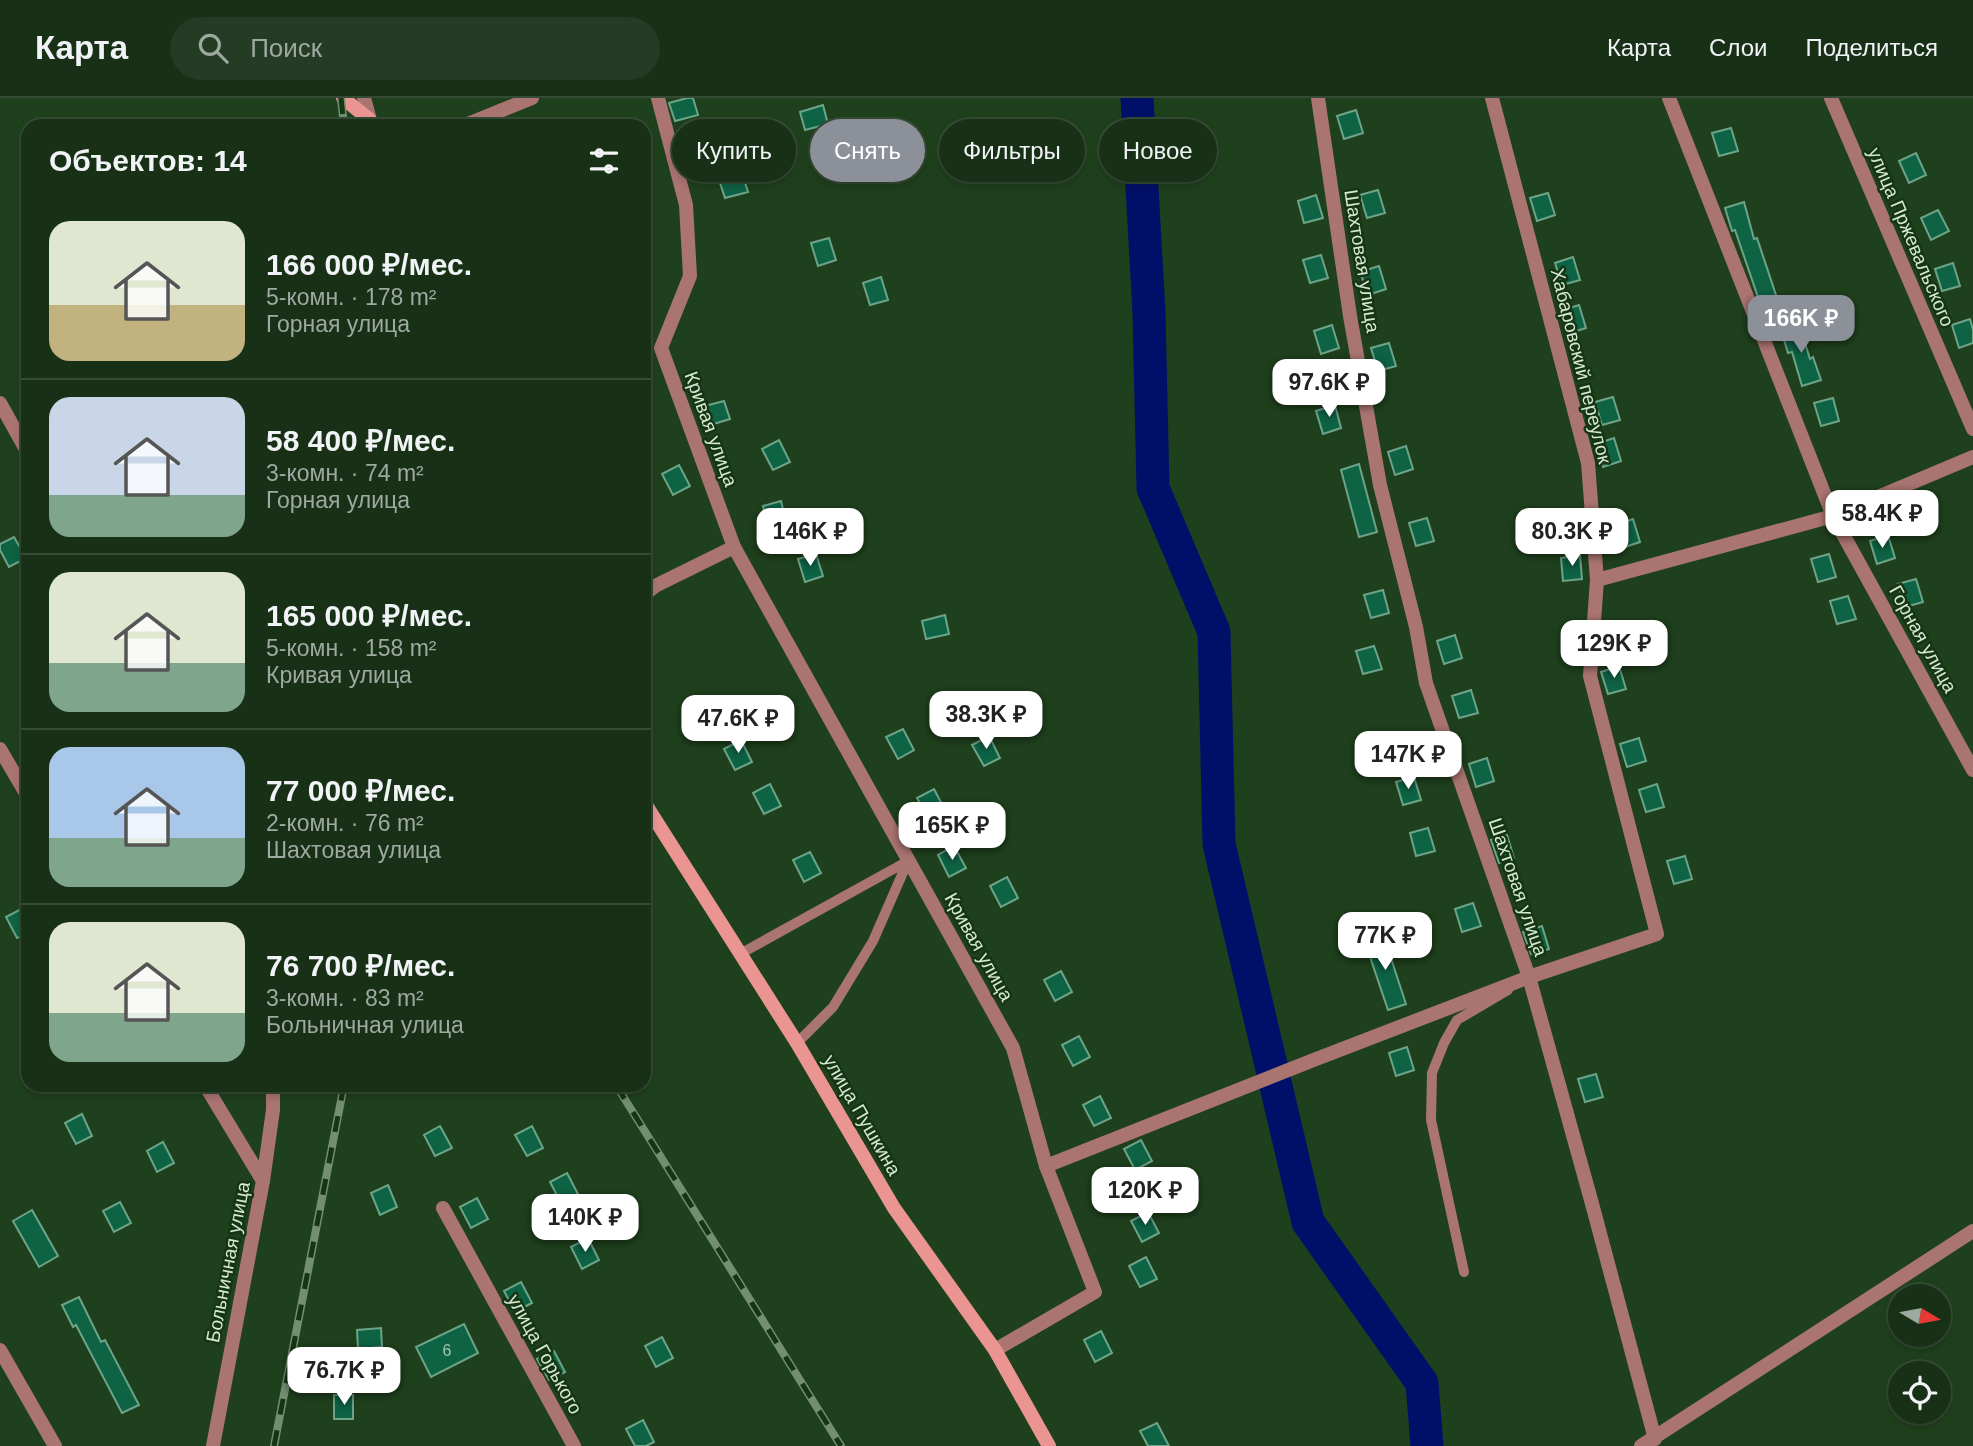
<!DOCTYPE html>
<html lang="ru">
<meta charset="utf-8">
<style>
body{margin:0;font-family:Arial,sans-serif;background:#243c23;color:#f1f3f6;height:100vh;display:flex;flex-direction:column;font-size:26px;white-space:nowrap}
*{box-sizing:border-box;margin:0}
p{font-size:23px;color:#9ea9a1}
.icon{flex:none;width:38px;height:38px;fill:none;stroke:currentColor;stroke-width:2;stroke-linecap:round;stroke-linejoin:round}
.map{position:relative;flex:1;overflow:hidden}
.drawer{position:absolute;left:21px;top:21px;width:630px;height:973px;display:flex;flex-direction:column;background:#173016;border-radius:21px;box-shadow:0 4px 10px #0003,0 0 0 2px #364b35}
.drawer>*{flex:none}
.banner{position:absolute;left:672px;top:21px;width:665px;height:63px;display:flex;gap:14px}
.needle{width:46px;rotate:100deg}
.controls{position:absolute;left:1888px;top:1186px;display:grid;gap:14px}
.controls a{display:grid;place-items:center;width:63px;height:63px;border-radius:50%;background:#173016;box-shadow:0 4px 10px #0003,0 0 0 2px #364b35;font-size:35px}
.price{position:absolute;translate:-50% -60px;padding:0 16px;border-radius:14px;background:#fff;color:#222;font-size:23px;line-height:46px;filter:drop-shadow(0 2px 4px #0008)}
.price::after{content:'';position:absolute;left:50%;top:42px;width:21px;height:16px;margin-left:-10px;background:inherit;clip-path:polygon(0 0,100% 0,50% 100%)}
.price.current{background:#8c9099;color:#fff}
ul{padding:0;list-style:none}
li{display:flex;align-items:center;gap:21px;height:175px;padding:0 28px}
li+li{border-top:2px solid #364b35}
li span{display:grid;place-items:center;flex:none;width:196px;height:140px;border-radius:21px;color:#555}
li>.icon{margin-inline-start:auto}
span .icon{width:84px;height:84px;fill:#fffc;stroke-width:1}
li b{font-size:30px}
h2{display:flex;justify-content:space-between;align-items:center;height:84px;padding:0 28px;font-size:30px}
.pill{padding:0 24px;border-radius:32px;background:#173016;box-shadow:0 4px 10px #0003,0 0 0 2px #364b35;font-size:24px;line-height:63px}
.pill.current{background:#8c9099;color:#fff}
header{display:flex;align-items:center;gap:42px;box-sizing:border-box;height:98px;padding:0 35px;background:#173016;border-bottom:2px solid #364b35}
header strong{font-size:33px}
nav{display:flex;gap:38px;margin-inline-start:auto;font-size:24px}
.search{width:490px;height:63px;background:#243c23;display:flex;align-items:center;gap:18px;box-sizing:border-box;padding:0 24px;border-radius:38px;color:#9ea9a1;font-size:26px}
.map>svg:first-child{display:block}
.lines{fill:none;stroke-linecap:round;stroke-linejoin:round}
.river{stroke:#001069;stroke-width:33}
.building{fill:#0e6345;stroke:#6da489;stroke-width:2}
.lane{stroke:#aa7471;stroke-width:10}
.street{stroke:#aa7471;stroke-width:14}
.secondary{stroke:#ea9591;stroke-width:14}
.rail-casing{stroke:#738e71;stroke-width:8}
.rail{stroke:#153513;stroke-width:5;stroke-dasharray:16;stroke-linecap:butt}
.labels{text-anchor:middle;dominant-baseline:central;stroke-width:5;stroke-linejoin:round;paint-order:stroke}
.number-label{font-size:16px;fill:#a4c8b0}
.street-label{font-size:19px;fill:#d6e9d4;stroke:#153513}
</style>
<header>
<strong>Карта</strong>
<div class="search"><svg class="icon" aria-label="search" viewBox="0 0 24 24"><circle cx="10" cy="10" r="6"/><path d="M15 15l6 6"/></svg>Поиск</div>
<nav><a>Карта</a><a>Слои</a><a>Поделиться</a></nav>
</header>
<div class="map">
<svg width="1973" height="1348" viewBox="0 0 1973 1348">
<rect width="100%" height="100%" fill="#1f401d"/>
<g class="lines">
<path class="river" d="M1137,0L1149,215L1153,390L1214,534L1219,746L1308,1124L1422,1285L1427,1348"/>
</g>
<g class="building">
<path d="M687,0H693L698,17L675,23L669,5Z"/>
<path d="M823,7L828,26L805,32L800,14Z"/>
<path d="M1356,12L1363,35L1344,41L1337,18Z"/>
<path d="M725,30L731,48L708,55L702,37Z"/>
<path d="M1731,30L1738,53L1719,58L1712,35Z"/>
<path d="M1916,55L1926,77L1909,85L1899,63Z"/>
<path d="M742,75L748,94L725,100L719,82Z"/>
<path d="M1378,92L1385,115L1367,120L1360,97Z"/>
<path d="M1548,95L1555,117L1537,123L1530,100Z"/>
<path d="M1316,97L1323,120L1304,125L1298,103Z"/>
<path d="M1744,104L1754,141L1757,140L1778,203L1761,208L1735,132L1732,133L1725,110Z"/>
<path d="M1938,112L1949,133L1931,142L1921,120Z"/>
<path d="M829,140L836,162L818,168L811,145Z"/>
<path d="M1321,157L1328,180L1310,185L1303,162Z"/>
<path d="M1573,159L1580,182L1562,187L1555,165Z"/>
<path d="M1953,165L1960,188L1942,193L1935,171Z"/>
<path d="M1379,168L1386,191L1368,197L1360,174Z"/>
<path d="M881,179L888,202L870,207L863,185Z"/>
<path d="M1579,207L1586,230L1567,236L1560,213Z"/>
<path d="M1970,221L1973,232V245L1959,250L1952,227Z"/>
<path d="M1799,226L1810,261L1813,259L1821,282L1802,288L1792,254L1788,255L1781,232Z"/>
<path d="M1332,227L1339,250L1321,256L1314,233Z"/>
<path d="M1389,245L1396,268L1378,273L1371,250Z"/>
<path d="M1613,299L1620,322L1602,327L1595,304Z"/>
<path d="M1833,300L1839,323L1821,328L1814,305Z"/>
<path d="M724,303L730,321L707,328L701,309Z"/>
<path d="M1335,307L1341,330L1323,336L1316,313Z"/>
<path d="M1614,340L1621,363L1603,369L1596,346Z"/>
<path d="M779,342L790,364L773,372L762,351Z"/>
<path d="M1406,348L1413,371L1395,377L1388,354Z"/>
<path d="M1359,366L1377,434L1359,439L1341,372Z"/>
<path d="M679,367L690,388L673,397L662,376Z"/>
<path d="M781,403L787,427L768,431L763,408Z"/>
<path d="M1427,420L1434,443L1416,448L1409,425Z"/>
<path d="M1633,421L1640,444L1622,450L1615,427Z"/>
<path d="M1888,437L1895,460L1877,466L1870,443Z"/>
<path d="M14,439L26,460L9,469L0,452V446Z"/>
<path d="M816,456L823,478L805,484L798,461Z"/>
<path d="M1829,456L1836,479L1818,484L1811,461Z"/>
<path d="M1580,457L1582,481L1563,483L1561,460Z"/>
<path d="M1916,481L1923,504L1905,509L1898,486Z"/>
<path d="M1383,492L1389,515L1371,520L1364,497Z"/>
<path d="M1848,498L1856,521L1837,526L1830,503Z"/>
<path d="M945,517L949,536L926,541L922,523Z"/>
<path d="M1617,525L1624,548L1606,554L1602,543L1603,529Z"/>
<path d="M1455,537L1462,560L1444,566L1437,543Z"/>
<path d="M1374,548L1382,571L1363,576L1356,553Z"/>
<path d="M1619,568L1626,591L1608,596L1601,574Z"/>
<path d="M1471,592L1478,615L1459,620L1452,598Z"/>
<path d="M903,631L914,652L898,661L886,639Z"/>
<path d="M989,638L1000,660L984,668L972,647Z"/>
<path d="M1639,640L1646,663L1627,669L1620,646Z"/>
<path d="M741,642L752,664L735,672L724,651Z"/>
<path d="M1487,660L1494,683L1476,689L1469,666Z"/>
<path d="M1414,679L1421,702L1403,707L1396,684Z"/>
<path d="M770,686L781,708L764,716L753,695Z"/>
<path d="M1657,686L1664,709L1646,714L1639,692Z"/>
<path d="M934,691L945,712L928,721L917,700Z"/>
<path d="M1428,730L1435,753L1416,758L1410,735Z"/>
<path d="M1507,737L1514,760L1499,765L1491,742Z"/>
<path d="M954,748L966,770L949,779L938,757Z"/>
<path d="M810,754L821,775L804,784L793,762Z"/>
<path d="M1685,758L1692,781L1674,786L1667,763Z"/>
<path d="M1007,779L1018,800L1001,809L990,788Z"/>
<path d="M1473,805L1481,828L1462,834L1455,811Z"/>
<path d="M23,810L28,819V835L17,840L6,819Z"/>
<path d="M1542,828L1549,851L1531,856L1523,834Z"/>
<path d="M1383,836L1406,906L1388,912L1364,841Z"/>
<path d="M1061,873L1072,894L1055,903L1044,882Z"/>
<path d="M1079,938L1090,959L1073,968L1062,947Z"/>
<path d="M1407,949L1414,972L1396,978L1389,955Z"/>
<path d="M1596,976L1603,999L1585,1004L1578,981Z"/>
<path d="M1100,998L1111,1020L1094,1028L1083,1007Z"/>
<path d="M82,1016L92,1038L76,1046L65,1025Z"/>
<path d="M440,1028L452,1050L435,1058L424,1037Z"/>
<path d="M532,1028L543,1050L527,1058L515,1037Z"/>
<path d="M1141,1042L1152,1063L1135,1072L1124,1051Z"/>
<path d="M163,1044L174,1065L157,1074L147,1053Z"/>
<path d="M567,1075L578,1096L561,1105L550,1084Z"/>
<path d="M388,1087L397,1109L380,1117L371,1095Z"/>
<path d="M477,1100L488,1121L471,1130L460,1109Z"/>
<path d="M120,1104L131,1125L114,1134L103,1113Z"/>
<path d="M32,1112L58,1158L39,1169L13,1123Z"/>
<path d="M1148,1114L1159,1135L1142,1144L1131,1123Z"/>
<path d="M588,1140L599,1162L582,1171L571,1149Z"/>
<path d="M1146,1159L1157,1181L1140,1189L1129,1168Z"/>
<path d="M521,1184L532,1205L515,1214L504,1193Z"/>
<path d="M79,1199L101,1244L105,1242L139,1307L122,1315L76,1227L73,1229L62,1207Z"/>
<path d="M464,1226L478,1255L431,1279L416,1249Z"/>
<path d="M381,1230L382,1249L358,1251L357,1232Z"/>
<path d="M1101,1233L1112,1255L1095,1264L1084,1242Z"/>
<path d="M662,1239L673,1260L656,1269L645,1248Z"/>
<path d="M554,1253L565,1274L549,1282L537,1261Z"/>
<rect x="334" y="1297" width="19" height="24"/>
<path d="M643,1322L654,1344L646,1348H635L626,1331Z"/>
<path d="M1157,1325L1169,1348H1148L1140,1333Z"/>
</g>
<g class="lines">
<g class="lane">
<path d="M740,856L908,763L873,843L833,909L797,945"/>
<path d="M1464,1174L1431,1022L1432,975L1444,945L1457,922L1508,892"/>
</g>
<g class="street">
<path d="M364,0L370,22"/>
<path d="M658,0L686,107L690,178L661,250L734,449L1013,950L1046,1068L1095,1194L995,1252"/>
<path d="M1318,0L1350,218L1380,387L1416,529L1426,585L1529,879L1591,1102L1655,1341"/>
<path d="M1669,0L1833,418L1973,672"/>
<path d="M1831,0L1973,331"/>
<path d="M463,28L532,0"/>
<path d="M0,305L28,355"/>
<path d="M1597,482L1833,418L1973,359"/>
<path d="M644,497L655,488L734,449"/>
<path d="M0,651L28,699"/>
<path d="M205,987L263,1083"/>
<path d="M1046,1068L1311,963L1529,879L1657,836L1590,578L1597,482L1588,365L1492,0"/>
<path d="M443,1110L574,1348"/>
<path d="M0,1252L55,1348"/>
<path d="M213,1348L263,1083L273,1012V987"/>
<path d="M1641,1348L1973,1133"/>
</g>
<g class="secondary">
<path d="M343,0L370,22L372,28"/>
<path d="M644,704L797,945L894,1110L995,1252L1049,1348"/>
</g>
<defs>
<g id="rail">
<path d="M341,0L344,28"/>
<path d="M616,987L841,1348"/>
<path d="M274,1348L344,987"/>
</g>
</defs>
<use href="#rail" class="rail-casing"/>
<use href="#rail" class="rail"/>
</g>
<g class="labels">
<g class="number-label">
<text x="447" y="1252">6</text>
</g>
<g class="street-label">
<text transform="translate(1911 139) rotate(67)">улица Пржевальского</text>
<text transform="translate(1362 163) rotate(81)">Шахтовая улица</text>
<text transform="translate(1581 268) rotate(76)">Хабаровский переулок</text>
<text transform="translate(711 331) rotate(70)">Кривая улица</text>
<text transform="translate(1923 541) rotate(61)">Горная улица</text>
<text transform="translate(1518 789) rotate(71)">Шахтовая улица</text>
<text transform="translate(979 849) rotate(61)">Кривая улица</text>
<text transform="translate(862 1017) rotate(60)">улица Пушкина</text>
<text transform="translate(228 1164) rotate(-79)">Больничная улица</text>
<text transform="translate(545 1256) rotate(61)">улица Горького</text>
</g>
</g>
</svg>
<div class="controls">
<a><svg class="needle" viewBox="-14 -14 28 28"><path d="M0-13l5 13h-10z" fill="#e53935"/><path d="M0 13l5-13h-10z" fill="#9ea9a1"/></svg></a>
<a><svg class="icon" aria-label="locate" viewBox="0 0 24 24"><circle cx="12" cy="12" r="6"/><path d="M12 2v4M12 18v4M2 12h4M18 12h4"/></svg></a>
</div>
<b class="price current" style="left:1801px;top:257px">166K ₽</b>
<b class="price" style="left:1329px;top:321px">97.6K ₽</b>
<b class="price" style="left:1882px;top:452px">58.4K ₽</b>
<b class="price" style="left:810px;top:470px">146K ₽</b>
<b class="price" style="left:1572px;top:470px">80.3K ₽</b>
<b class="price" style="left:1614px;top:582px">129K ₽</b>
<b class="price" style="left:986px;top:653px">38.3K ₽</b>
<b class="price" style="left:738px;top:657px">47.6K ₽</b>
<b class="price" style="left:1408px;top:693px">147K ₽</b>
<b class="price" style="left:952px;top:764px">165K ₽</b>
<b class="price" style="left:1385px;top:874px">77K ₽</b>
<b class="price" style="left:1145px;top:1129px">120K ₽</b>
<b class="price" style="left:585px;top:1156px">140K ₽</b>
<b class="price" style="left:344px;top:1309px">76.7K ₽</b>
<div class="banner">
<a class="pill">Купить</a>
<a class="pill current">Снять</a>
<a class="pill">Фильтры</a>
<a class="pill">Новое</a>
</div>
<section class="drawer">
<h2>Объектов: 14<svg class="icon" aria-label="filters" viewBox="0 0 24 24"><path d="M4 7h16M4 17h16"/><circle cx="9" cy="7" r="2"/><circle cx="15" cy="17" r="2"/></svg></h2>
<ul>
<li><span style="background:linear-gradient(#dfe7d0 60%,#c2b280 0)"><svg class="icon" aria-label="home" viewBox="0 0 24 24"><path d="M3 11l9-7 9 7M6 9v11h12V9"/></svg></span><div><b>166 000 ₽/мес.</b><p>5-комн. · 178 m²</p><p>Горная улица</p></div></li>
<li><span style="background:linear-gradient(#c9d6e8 70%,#7fa58c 0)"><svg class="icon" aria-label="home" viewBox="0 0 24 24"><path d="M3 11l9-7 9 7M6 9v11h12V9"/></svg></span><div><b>58 400 ₽/мес.</b><p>3-комн. · 74 m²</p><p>Горная улица</p></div></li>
<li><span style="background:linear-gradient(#dfe7d0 65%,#7fa58c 0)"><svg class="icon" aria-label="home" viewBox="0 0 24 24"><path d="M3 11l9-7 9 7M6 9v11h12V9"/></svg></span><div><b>165 000 ₽/мес.</b><p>5-комн. · 158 m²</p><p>Кривая улица</p></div></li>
<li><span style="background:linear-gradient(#a9c7e8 65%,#7fa58c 0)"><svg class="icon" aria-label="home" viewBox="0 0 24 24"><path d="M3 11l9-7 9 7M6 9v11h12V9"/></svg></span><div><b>77 000 ₽/мес.</b><p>2-комн. · 76 m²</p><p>Шахтовая улица</p></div></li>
<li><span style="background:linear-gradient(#dfe7d0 65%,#7fa58c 0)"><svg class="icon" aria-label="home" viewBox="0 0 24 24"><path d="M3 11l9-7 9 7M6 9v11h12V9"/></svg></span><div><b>76 700 ₽/мес.</b><p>3-комн. · 83 m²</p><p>Больничная улица</p></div></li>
</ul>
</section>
</div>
